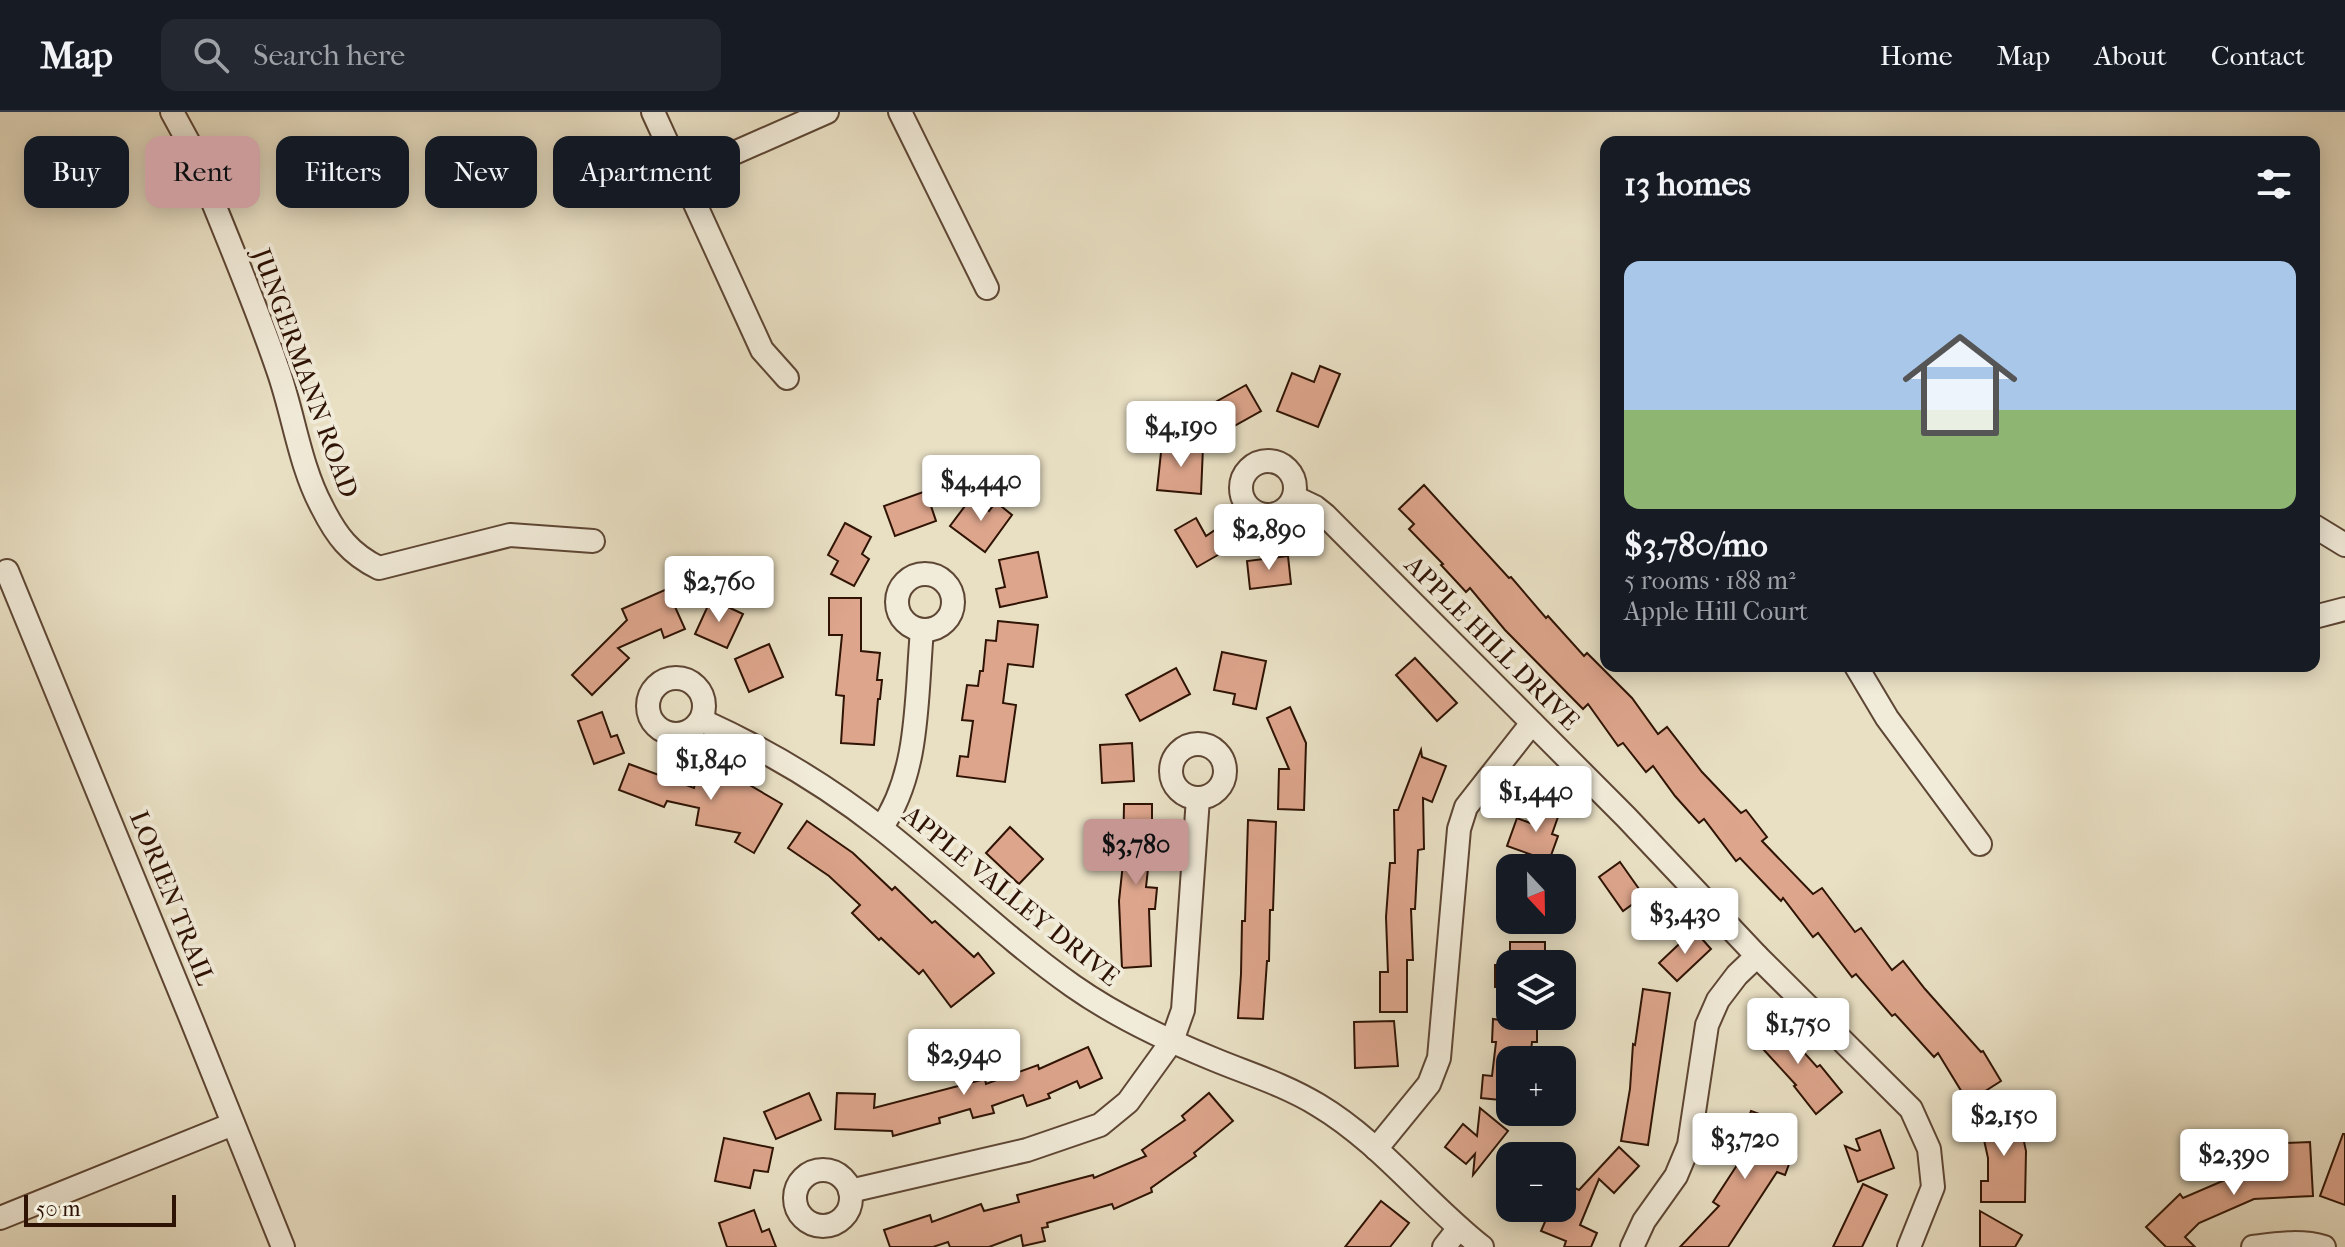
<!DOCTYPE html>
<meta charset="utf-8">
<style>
body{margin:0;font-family:"IM FELL French Canon",serif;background:#242831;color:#f1f3f6;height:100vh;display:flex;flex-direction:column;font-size:30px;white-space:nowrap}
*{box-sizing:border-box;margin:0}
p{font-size:26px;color:#9ea1a6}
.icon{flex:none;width:44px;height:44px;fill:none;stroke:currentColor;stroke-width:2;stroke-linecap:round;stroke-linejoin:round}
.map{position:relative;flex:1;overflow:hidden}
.sheet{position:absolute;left:1600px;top:24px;width:720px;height:536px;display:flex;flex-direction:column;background:#171b24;border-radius:16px;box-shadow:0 4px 20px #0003}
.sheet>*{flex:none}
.guide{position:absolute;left:24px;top:24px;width:760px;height:72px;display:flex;gap:16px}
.needle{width:52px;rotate:158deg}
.tools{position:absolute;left:1496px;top:742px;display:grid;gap:16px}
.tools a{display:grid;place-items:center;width:80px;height:80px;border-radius:16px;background:#171b24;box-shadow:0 4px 20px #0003;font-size:40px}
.scale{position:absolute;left:24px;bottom:20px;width:152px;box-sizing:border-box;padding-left:8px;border:4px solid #2f1304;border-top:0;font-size:22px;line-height:28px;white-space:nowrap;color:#2f1304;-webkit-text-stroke:6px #f1ebd9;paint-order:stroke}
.price{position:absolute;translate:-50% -68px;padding:0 18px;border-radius:8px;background:#fff;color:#222;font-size:26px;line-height:52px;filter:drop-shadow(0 2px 4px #0008)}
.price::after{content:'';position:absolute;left:50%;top:48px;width:24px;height:18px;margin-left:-12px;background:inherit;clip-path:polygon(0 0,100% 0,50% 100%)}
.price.active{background:#c59692;color:#111}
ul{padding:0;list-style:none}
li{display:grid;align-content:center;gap:16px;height:424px;padding:0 24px}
li span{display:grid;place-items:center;height:248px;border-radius:16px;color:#555}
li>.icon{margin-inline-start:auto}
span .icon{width:144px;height:144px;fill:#fffc;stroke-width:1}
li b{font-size:34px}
h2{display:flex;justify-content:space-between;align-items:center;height:96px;padding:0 24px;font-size:34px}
.chip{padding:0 28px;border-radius:16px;background:#171b24;box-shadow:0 4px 20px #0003;font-size:28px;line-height:72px}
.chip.active{background:#c59692;color:#111}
header{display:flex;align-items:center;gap:48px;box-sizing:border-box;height:112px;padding:0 40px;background:#171b24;border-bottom:2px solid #363941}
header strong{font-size:38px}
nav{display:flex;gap:44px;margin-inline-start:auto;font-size:28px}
.search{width:560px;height:72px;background:#242831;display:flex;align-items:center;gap:20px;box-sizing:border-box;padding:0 28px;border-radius:16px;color:#9ea1a6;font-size:30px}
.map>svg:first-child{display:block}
.building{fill:#dda58c;stroke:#2f1304;stroke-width:2}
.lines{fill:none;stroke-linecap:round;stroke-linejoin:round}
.street-casing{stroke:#5e4634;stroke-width:26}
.street{stroke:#f1ebd9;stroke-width:22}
.labels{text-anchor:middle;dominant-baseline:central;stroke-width:8;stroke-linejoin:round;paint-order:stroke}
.street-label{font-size:26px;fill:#2f1304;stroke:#f1ebd9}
</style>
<header>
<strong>Map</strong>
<div class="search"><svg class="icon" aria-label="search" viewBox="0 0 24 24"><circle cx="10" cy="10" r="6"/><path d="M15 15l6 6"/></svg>Search here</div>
<nav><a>Home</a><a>Map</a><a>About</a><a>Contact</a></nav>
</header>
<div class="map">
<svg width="2345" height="1135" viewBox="0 0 2345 1135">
<rect width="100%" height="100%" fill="#e9e0c4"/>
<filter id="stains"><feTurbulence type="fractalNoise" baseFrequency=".0025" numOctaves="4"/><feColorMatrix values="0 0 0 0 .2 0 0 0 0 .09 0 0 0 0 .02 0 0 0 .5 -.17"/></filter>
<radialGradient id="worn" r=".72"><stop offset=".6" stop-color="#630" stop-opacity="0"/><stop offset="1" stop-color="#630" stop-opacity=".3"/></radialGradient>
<g class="building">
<path d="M1320,254L1340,262L1318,315L1277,299L1292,261L1314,270Z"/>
<path d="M1246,273L1261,299L1211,327L1196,301Z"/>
<path d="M1162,331L1203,335L1201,382L1157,378Z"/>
<path d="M1424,373L1509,466L1511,465L1546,506L1548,504L1584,544L1587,541L1632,586L1658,622L1667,615L1702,660L1741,701L1746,698L1767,725L1762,729L1813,782L1822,776L1855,820L1861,816L1892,858L1903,849L1925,877L1981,940L1983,939L2001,969L1968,990L1938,941L1934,945L1895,902L1892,904L1856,862L1852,865L1818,821L1813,825L1783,786L1781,789L1740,746L1736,749L1704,707L1699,711L1675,684L1653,654L1646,660L1623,631L1618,634L1588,592L1583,597L1505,518L1470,476L1466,480L1441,453L1443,452L1409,417L1414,412L1399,397Z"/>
<path d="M926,379L936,409L895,424L884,394Z"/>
<path d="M971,386L989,399L996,390L1012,403L985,440L950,414Z"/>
<path d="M1196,406L1206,424L1218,416L1230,436L1197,455L1175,418Z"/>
<path d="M845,411L871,425L862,442L869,447L854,474L831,462L838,449L828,443Z"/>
<path d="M1038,440L1047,485L1000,495L996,477L1005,475L999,448Z"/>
<path d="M1288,444L1291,472L1250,477L1247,449Z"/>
<path d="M667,477L685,517L664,526L661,517L618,536L629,546L592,583L572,563L627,508L622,497Z"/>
<path d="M829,486H861V539L880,541L877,568H882L880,587H878L874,633L841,631L844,584L836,583L842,523H829Z"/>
<path d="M711,487L743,502L727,536L695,522Z"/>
<path d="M998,509L1038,513L1033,555L1008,552L1003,591L1016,593L1005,670L957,664L960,644L968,645L973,609L962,608L967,573L978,574L980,559H983L986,528L996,529Z"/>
<path d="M769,532L783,565L749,580L735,547Z"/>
<path d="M1222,540L1266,549L1256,597L1233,592L1235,582L1214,578Z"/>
<path d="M1415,546L1457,591L1437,609L1396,563Z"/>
<path d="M1176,556L1190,582L1140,609L1126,583Z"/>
<path d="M1290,595L1306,631L1304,698L1278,697L1279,657H1289L1267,606Z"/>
<path d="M602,600L611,625L617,623L624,641L594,652L578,609Z"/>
<path d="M1132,631L1134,669L1102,671L1100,633Z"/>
<path d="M1421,638L1422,645L1446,654L1432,690L1423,686L1424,737L1418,738L1415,797H1411L1413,848H1407V900H1380V860H1388L1386,805L1390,751H1395L1394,698H1398Z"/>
<path d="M629,652L694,676L696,667L717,671L719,661L741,665V668L782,692L754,741L735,730L740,721L696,713L699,696L667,689L664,695L619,678Z"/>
<path d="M1124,692H1152V739H1150L1146,775L1157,776L1155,797H1149L1151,854L1122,856L1119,789L1123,751Z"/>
<path d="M1536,694L1559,702L1552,722L1558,724L1549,749L1507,734L1517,706L1530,711Z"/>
<path d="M1248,708L1276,710L1273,798H1270L1269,849H1267L1263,907L1238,906L1241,862L1242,809H1245Z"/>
<path d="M807,709L853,741L892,778L895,775L932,811L935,809L974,845L978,841L994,861L951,895L923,858L919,862L881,826L879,828L852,801L860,793L829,764L788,736Z"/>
<path d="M1010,715L1043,747L1019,772L986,741Z"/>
<path d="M1620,750L1644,784L1623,799L1599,765Z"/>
<path d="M1694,818L1711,837L1677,869L1659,851Z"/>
<rect x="1510" y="830" width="35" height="22"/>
<rect x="1495" y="853" width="15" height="22"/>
<path d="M1643,877L1670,881L1648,1033L1621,1029L1630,977L1633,932L1635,933Z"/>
<path d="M1500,904H1537V930H1532L1530,948H1510V989L1481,986L1483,963L1492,964L1496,930H1492L1493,907L1500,908Z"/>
<path d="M1773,906L1817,955L1820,953L1842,980L1816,1002L1794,974L1796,973L1752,925Z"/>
<path d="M1394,909L1398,954L1355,956L1354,910Z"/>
<path d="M1088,935L1102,966L1080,976L1077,969L1048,982L1050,986L1027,994L1023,983L992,994L994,1001L973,1006L970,997L939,1006L940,1011L893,1024L892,1019L835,1017L837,981L875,982L874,996L985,967L986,972L1038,953L1039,957Z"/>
<path d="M809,981L821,1008L776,1027L764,1000Z"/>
<path d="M1209,981L1233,1009L1194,1041L1196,1044L1151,1076L1152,1080L1114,1097L1112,1092L1047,1111L1048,1115L1042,1116L1045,1129L1023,1134L1021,1123L989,1135H950L948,1130L933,1135H890L884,1118L930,1103L932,1110L981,1092L984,1099L1019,1090L1017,1083L1093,1063L1094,1066L1146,1044L1142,1038L1185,1008L1182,1004Z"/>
<path d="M1480,996L1508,1019L1473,1063L1475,1042L1466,1052L1445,1035L1463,1012L1477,1024Z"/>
<path d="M2017,997L2026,1039L2025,1090H1981V1069H1988V1046L1979,1005Z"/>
<path d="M1751,999L1792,1014L1782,1040L1792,1044L1785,1063L1777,1060L1728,1135H1680L1719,1094L1713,1090L1741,1047L1734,1044Z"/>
<path d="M1880,1018L1894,1056L1858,1070L1845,1034L1857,1039L1860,1038L1856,1027Z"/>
<path d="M2343,1022H2345V1093L2320,1084Z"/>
<path d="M724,1026L773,1036L768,1060L754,1058L750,1076L715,1069Z"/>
<path d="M2310,1030L2313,1084L2254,1087L2199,1111L2185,1125L2195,1135H2166L2146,1115L2180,1082L2183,1086L2248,1058L2252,1067L2285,1064L2283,1031Z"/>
<path d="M1619,1035L1639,1054L1614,1081L1599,1067L1580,1113L1597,1121L1591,1135H1564L1566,1129L1541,1119L1551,1096H1562V1070L1579,1078Z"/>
<path d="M1863,1072L1887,1083L1862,1135H1833Z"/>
<path d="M1381,1089L1409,1111L1390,1135H1345Z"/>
<path d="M754,1098L762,1120L769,1117L776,1135H727L719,1111Z"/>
<path d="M1980,1099L2022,1123L2015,1135H1980Z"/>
</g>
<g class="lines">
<defs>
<g id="street">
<path d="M172,0L190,33C220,109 253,184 279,261C294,305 300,354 322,395C336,423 350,442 379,456L510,423L593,429"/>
<path d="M653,0L762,238L787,266"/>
<path d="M900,0L987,176"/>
<path d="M682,64L827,0"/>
<circle cx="1268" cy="376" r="27"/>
<path d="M1294,385L1315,395L1325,403L1626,705L1757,844L1911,997L1929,1037L1933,1075L1909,1135"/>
<path d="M2314,414L2345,433"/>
<path d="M7,459L192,909L283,1135"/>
<circle cx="925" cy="490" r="28"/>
<path d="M2314,505L2345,497"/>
<path d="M1856,554L1887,606L1980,732"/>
<circle cx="676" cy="594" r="28"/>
<path d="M701,608C765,637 826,673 882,717C947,768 1006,827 1073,874C1117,905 1164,927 1213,947C1249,962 1283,972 1318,993C1380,1030 1425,1090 1482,1135"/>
<circle cx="1198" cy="659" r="27"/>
<path d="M881,716C920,661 916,584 922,518"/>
<path d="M1376,1037L1429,972L1439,946L1459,717L1466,695L1532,611"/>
<circle cx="823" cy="1086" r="28"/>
<path d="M850,1079L1027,1038L1100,1013L1128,990L1172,929L1183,898L1198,686"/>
<path d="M0,1106L233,1012"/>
<path d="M1444,1135L1459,1116"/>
<path d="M1632,1135L1644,1109L1676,1064L1689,1033L1707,913L1718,888L1737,863L1757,844"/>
<path d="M2253,1135C2276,1132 2301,1128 2324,1135"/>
</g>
</defs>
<use href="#street" class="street-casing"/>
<use href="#street" class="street"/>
</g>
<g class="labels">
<g class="street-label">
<text transform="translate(305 261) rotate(70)">JUNGERMANN ROAD</text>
<text transform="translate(1492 531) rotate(45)">APPLE HILL DRIVE</text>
<text transform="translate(1011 784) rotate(39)">APPLE VALLEY DRIVE</text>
<text transform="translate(172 786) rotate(68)">LORIEN TRAIL</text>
</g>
</g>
<rect width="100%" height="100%" filter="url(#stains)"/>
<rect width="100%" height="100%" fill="url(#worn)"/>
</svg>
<div class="tools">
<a><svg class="needle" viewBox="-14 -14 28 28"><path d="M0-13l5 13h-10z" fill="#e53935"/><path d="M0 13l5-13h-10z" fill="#9ea1a6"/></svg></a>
<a><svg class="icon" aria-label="layers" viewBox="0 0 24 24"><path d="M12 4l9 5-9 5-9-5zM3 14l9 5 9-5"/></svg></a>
<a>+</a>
<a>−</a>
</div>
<div class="scale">50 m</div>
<b class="price" style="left:1181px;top:357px">$4,190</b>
<b class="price" style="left:981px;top:411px">$4,440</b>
<b class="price" style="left:1269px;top:460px">$2,890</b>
<b class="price" style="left:719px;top:512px">$2,760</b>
<b class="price" style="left:711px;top:690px">$1,840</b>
<b class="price" style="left:1536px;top:722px">$1,440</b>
<b class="price active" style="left:1136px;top:775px">$3,780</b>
<b class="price" style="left:1685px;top:844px">$3,430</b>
<b class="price" style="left:1798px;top:954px">$1,750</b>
<b class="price" style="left:964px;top:985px">$2,940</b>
<b class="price" style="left:2004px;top:1046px">$2,150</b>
<b class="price" style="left:1745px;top:1069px">$3,720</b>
<b class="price" style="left:2234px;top:1085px">$2,390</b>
<div class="guide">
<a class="chip">Buy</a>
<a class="chip active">Rent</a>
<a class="chip">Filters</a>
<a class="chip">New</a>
<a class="chip">Apartment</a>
</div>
<section class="sheet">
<h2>13 homes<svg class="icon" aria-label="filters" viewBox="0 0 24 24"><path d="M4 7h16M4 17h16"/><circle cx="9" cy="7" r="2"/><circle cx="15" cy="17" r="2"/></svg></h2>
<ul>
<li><span style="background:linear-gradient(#a9c7e8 60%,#8fb573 0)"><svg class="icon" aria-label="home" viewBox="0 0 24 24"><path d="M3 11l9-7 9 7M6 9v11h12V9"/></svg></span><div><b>$3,780/mo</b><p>5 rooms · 188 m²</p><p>Apple Hill Court</p></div></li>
</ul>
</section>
</div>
